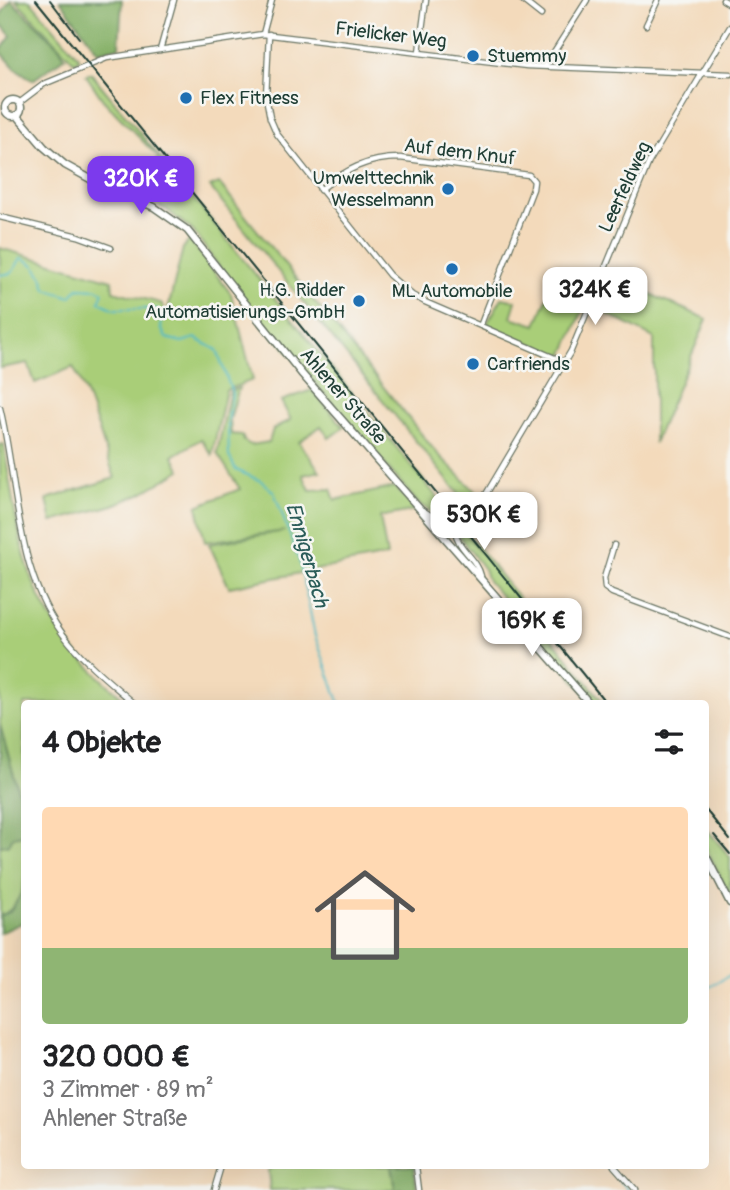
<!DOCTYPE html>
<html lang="de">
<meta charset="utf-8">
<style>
body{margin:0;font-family:Pangolin,sans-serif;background:#f6f6f6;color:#202124;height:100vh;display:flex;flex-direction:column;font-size:26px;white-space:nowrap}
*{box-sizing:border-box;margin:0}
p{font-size:23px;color:#757577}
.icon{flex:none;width:38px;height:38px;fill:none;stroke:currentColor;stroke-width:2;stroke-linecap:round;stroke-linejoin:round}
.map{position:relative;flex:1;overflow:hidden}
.details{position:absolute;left:21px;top:700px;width:688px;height:469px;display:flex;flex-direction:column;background:#fff;border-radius:7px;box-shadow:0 7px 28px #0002}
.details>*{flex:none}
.price{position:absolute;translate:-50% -60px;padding:0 16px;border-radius:14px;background:#fff;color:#222;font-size:23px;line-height:46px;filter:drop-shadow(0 2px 4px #0008)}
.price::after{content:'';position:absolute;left:50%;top:42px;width:21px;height:16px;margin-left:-10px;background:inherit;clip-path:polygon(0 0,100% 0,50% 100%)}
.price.active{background:#7c3aed;color:#fff}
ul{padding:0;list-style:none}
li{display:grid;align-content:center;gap:14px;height:371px;padding:0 21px}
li+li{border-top:2px solid #e0e0e0}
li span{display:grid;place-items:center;height:217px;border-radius:7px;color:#555}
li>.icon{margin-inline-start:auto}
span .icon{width:126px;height:126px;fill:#fffc;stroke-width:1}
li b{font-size:30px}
h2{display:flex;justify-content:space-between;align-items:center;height:84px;padding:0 21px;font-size:30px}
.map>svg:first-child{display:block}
.green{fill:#a9ce78;stroke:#648656;stroke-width:2}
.forest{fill:#86b168;stroke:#52774e;stroke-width:2}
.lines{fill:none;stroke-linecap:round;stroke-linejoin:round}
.stream{stroke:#4bb9c5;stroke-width:2}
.street-casing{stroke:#697463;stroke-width:7}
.secondary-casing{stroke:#697463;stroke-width:9}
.street{stroke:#fff;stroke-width:4.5}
.secondary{stroke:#fff;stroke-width:6}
.rail{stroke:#1f3d34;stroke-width:2}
.poi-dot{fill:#1f6fb2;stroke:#f6f6f2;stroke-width:2.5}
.labels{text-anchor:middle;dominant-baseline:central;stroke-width:5;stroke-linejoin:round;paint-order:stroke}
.street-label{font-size:19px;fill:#1f3d34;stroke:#f6f6f2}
.poi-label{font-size:19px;fill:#1f3d34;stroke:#f6f6f2;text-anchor:start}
.water-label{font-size:21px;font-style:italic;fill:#2a5c58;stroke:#f6f6f2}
</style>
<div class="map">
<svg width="730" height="1190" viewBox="0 0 730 1190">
<rect width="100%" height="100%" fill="#f6f6f2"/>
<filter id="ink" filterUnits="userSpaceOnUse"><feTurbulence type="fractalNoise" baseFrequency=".0143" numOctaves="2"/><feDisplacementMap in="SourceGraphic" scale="14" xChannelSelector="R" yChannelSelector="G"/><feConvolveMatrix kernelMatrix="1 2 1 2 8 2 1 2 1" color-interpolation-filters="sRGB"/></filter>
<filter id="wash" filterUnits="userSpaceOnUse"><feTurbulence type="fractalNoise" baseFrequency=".00686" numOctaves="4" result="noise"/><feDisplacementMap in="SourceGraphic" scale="28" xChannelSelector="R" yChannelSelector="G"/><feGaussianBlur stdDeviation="1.57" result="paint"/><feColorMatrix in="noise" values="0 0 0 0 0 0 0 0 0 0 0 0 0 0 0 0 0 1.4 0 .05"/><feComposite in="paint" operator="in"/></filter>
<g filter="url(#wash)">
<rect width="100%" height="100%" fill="#f3dabb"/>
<g class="green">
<path d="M16,0H30L80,59L74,62Z"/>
<path d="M91,73L459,524L448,523L418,503L239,294L193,231L166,209L122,190L159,158L103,100L86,75Z"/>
<path d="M219,183L435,451L480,496L470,508L210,187Z"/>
<path d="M190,240L231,294L253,380L226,390L212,455L201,439L173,456L181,470L140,494L113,505L52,522L47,499L115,478C102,443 91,398 73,367L35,383L28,363L0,368V248L112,280L113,291L161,303L167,313L183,248Z"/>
<path d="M606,275L707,319L654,443V338L594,307Z"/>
<path d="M550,291L585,305L564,354H557L486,325L502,298L516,301L511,317L536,325Z"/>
<path d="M239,388L230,419L231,434L242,435L244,441L251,445L269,442L273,429L291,420L281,401L312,390L344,427L329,438L321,426L299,442L320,471L303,475L310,490L331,489L335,500L395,487L416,510L380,517L387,556L229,587L209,544L285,531L205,542L197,506L240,489L217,453L230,391Z"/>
<path d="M4,444C22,567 30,621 129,703L24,704V812L0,725V445Z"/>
<path d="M462,528L604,703H594L488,581L484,569L460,537Z"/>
<path d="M705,827L730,857V896L705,846Z"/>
<path d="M24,831C24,861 33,901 0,916V846L9,844L13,837Z"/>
<path d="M275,1166H391L395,1190H270L268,1170Z"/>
</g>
<g class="forest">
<path d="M11,0L59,47L65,57L33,80L16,69L0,51L11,36L0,23L1,14Z"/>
<path d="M60,0H122L119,47L98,52Z"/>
<path d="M0,725L24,812V835L13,837L9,844L0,846Z"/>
<path d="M24,889V922L0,933V916L10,912Z"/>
<path d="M391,1166H414L417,1190H395Z"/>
</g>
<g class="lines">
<g class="stream">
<path d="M0,275L12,273L21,258C36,263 42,273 46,289L71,297L78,288L98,289L103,292L99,302L115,309H157L162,316L161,328L166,338L182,342L195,338L217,350L232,393L228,423L229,456L236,470L261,481L274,492L300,563L315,636L340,704"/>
<path d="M705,990L730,975"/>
<path d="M607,1166L629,1190"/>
</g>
</g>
</g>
<g filter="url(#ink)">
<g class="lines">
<defs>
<g id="street">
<path d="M522,0L541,15"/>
<path d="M723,0L730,4"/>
<path d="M646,25L658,0"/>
<path d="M263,34L272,0"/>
<path d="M269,34L266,97L270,118L277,134L389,275L412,295L425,302L564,362"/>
<path d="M160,50L174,0"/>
<path d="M419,52L426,0"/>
<path d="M545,66L587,0"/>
<path d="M19,103L44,84L107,58L263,34L527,66L730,74"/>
<path d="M320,190C345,170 367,158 400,158L529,175L534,181L533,189L481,324"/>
<path d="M0,217L78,236L111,248"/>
<path d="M0,408C19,486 14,576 69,642C88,665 112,684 135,704"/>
<path d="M422,510L455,530C457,549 477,558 481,576"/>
<path d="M455,530L479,506L571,351L649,162L730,27"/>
<path d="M614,545L604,578L605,588L612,593L730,637"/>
<path d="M416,1166L419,1190"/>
<path d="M614,1166L635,1190"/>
<path d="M214,1190L221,1166"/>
</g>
<g id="secondary">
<circle cx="13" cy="108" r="8"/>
<path d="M17,115L44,147L65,165L94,181L154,207L187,230L301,373L590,704"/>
<path d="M705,854L730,903"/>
</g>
</defs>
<use href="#street" class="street-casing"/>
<use href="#secondary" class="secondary-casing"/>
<use href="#street" class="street"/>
<use href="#secondary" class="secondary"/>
<g class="rail">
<path d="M36,0L607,704"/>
<path d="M50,0L79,38"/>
<path d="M705,809L730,840"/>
<path d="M714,835L730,854"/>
</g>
</g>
</g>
<g class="poi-dot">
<circle cx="473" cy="56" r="7"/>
<circle cx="186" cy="98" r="7"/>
<circle cx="448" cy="189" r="7"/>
<circle cx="452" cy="269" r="7"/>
<circle cx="359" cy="301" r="7"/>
<circle cx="473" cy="364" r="7"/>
</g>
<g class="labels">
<g class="street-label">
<text transform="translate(391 35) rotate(7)">Frielicker Weg</text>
<text transform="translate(460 152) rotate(7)">Auf dem Knuf</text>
<text transform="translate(625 187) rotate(-65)">Leerfeldweg</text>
<text transform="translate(343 396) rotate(49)">Ahlener Straße</text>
</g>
<g class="poi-label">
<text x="487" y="56">Stuemmy</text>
<text x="200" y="98">Flex Fitness</text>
<text x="434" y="178" text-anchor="end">Umwelttechnik<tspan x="434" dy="22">Wesselmann</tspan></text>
<text x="345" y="290" text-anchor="end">H.G. Ridder<tspan x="345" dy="22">Automatisierungs-GmbH</tspan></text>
<text x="452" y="291" text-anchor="middle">ML Automobile</text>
<text x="487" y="364">Carfriends</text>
</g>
<g class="water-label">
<text transform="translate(307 555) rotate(74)">Ennigerbach</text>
</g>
</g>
</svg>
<b class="price active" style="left:141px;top:216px">320K €</b>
<b class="price" style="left:595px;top:327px">324K €</b>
<b class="price" style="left:484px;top:552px">530K €</b>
<b class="price" style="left:532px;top:658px">169K €</b>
<section class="details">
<h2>4 Objekte<svg class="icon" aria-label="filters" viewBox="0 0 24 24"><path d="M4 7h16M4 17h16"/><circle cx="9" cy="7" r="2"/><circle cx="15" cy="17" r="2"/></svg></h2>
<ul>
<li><span style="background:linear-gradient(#ffd9b3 65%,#8fb573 0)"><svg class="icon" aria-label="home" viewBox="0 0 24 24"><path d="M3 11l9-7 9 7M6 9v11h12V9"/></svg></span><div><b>320 000 €</b><p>3 Zimmer · 89 m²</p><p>Ahlener Straße</p></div></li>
</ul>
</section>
</div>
